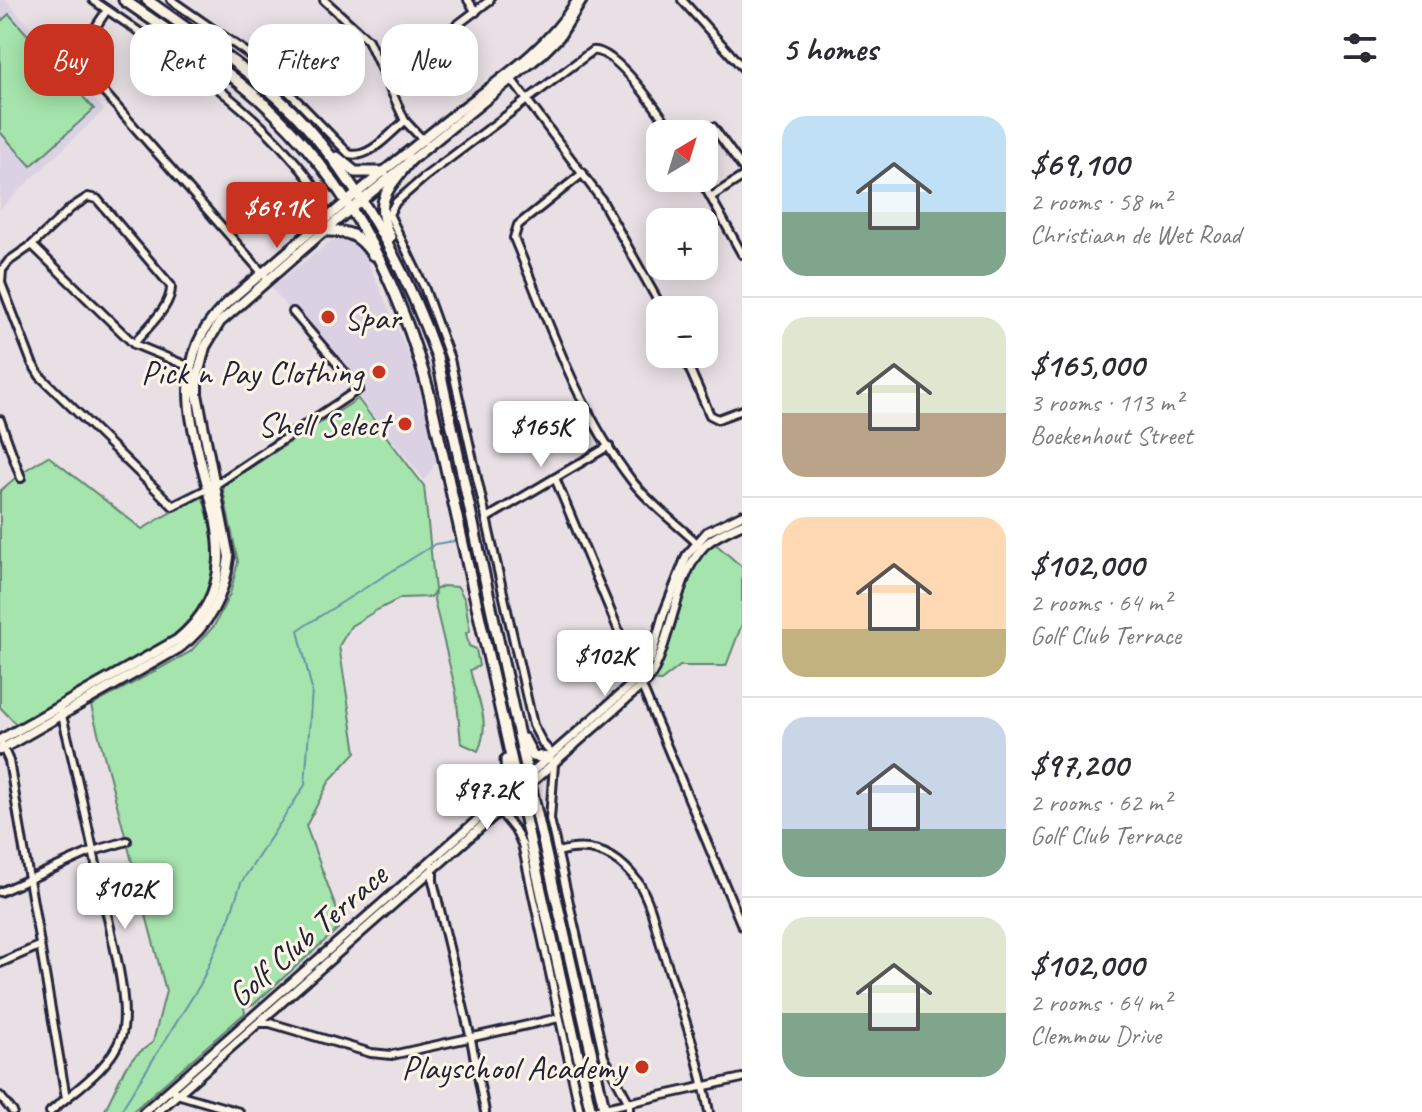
<!DOCTYPE html>
<meta charset="utf-8">
<style>
body{margin:0;font-family:Caveat,sans-serif;background:#f2f2f3;color:#2b2b33;height:100vh;display:flex;flex-direction:column;font-size:30px;white-space:nowrap}
*{box-sizing:border-box;margin:0}
p{font-size:26px;color:#7c7c81}
.icon{flex:none;width:44px;height:44px;fill:none;stroke:currentColor;stroke-width:2;stroke-linecap:round;stroke-linejoin:round}
.map{position:relative;flex:1;overflow:hidden}
.side{display:flex;flex-direction:column;background:#fff;width:680px}
.side>*{flex:none}
.top-card{position:absolute;left:24px;top:24px;width:598px;height:72px;display:flex;gap:16px}
.needle{width:52px;rotate:38deg}
.tools{position:absolute;left:646px;top:120px;display:grid;gap:16px}
.tools a{display:grid;place-items:center;width:72px;height:72px;border-radius:16px;background:#fff;box-shadow:0 4px 20px #0003;font-size:40px}
.price{position:absolute;translate:-50% -68px;padding:0 18px;border-radius:8px;background:#fff;color:#222;font-size:26px;line-height:52px;filter:drop-shadow(0 2px 4px #0008)}
.price::after{content:'';position:absolute;left:50%;top:48px;width:24px;height:18px;margin-left:-12px;background:inherit;clip-path:polygon(0 0,100% 0,50% 100%)}
.price.selected{background:#c8321e;color:#fff}
ul{padding:0;list-style:none}
li{display:flex;align-items:center;gap:24px;height:200px;padding:0 40px}
li+li{border-top:2px solid #e1e1e2}
li span{display:grid;place-items:center;flex:none;width:224px;height:160px;border-radius:24px;color:#555}
li>.icon{margin-inline-start:auto}
span .icon{width:96px;height:96px;fill:#fffc;stroke-width:1}
li b{font-size:34px}
h2{display:flex;justify-content:space-between;align-items:center;height:96px;padding:0 40px;font-size:34px}
.tag{padding:0 28px;border-radius:24px;background:#fff;box-shadow:0 4px 20px #0003;font-size:28px;line-height:72px}
.tag.selected{background:#c8321e;color:#fff}
main{display:flex;flex:1;min-height:0}
.map>svg:first-child{display:block}
.built{fill:#dad2e3}
.green{fill:#a5e4ac;stroke:#648374;stroke-width:2}
.lines{fill:none;stroke-linecap:round;stroke-linejoin:round}
.stream{stroke:#6592a9;stroke-width:2}
.minor-casing{stroke:#22223b;stroke-width:12}
.tertiary-casing{stroke:#22223b;stroke-width:13}
.secondary-casing{stroke:#22223b;stroke-width:14}
.primary-casing{stroke:#22223b;stroke-width:15}
.minor{stroke:#fcf5e5;stroke-width:6}
.tertiary{stroke:#fcf5e5;stroke-width:7}
.secondary{stroke:#fcf5e5;stroke-width:8}
.primary{stroke:#fcf5e5;stroke-width:9}
.poi-dot{fill:#c8321e;stroke:#fcf5e5;stroke-width:3}
.labels{text-anchor:middle;dominant-baseline:central;stroke-width:6;stroke-linejoin:round;paint-order:stroke}
.poi-label{font-size:34px;fill:#22223b;stroke:#fcf5e5;text-anchor:end}
.street-label{font-size:34px;fill:#22223b;stroke:#fcf5e5}
</style>
<main>
<div class="map">
<svg width="742" height="1112" viewBox="0 0 742 1112">
<rect width="100%" height="100%" fill="#e8e0e4"/>
<filter id="ink" filterUnits="userSpaceOnUse"><feTurbulence type="fractalNoise" baseFrequency=".0125" numOctaves="2"/><feDisplacementMap in="SourceGraphic" scale="16" xChannelSelector="R" yChannelSelector="G"/><feConvolveMatrix kernelMatrix="1 2 1 2 8 2 1 2 1" color-interpolation-filters="sRGB"/></filter>
<g filter="url(#ink)">
<g class="built">
<path d="M0,0H6L104,110L0,209Z"/>
<path d="M332,240H347L361,246L415,368L437,461L424,480L271,287Z"/>
</g>
<g class="green">
<path d="M9,14L94,109L31,166L0,132V22Z"/>
<path d="M358,399L424,486L435,590L443,586L458,587L465,600L470,631L466,633L469,646L476,649L479,666L470,670C477,699 492,721 478,751L461,743L456,692L434,600L435,591L431,597L401,598L377,610L351,626L339,646L356,752L330,780L306,826L338,913L335,918L338,929L254,1004L244,1007L245,1013L132,1112H104L125,1068L135,1056L153,1042L166,991L91,706L190,652L214,626L230,594L238,562L223,490L226,483Z"/>
<path d="M48,456L142,529L202,494C209,521 219,551 215,579C206,634 142,658 99,681C71,695 44,710 16,724L0,707V491L21,473Z"/>
<path d="M711,540L742,567V624L726,666H680L661,681L648,680L694,560Z"/>
</g>
<g class="lines">
<path class="stream" d="M120,1112L200,985L229,919L241,883L305,785L312,690L298,630L435,544L455,541"/>
<defs>
<g id="minor">
<path d="M93,0C163,49 232,90 289,155C306,174 322,192 326,218"/>
<path d="M171,0L246,52L273,76L349,154C369,160 390,133 405,121"/>
<path d="M324,0L368,40L405,121L424,141"/>
<path d="M468,0L476,12"/>
<path d="M682,0L742,67"/>
<path d="M107,10L81,49L80,65L265,276"/>
<path d="M385,71L423,51L490,0"/>
<path d="M509,76L601,199L663,310"/>
<path d="M713,127L742,167"/>
<path d="M583,173L518,225L514,238C548,320 577,410 632,481C651,505 677,524 699,545"/>
<path d="M700,178L742,254"/>
<path d="M711,197L742,177"/>
<path d="M32,245L134,344L190,367"/>
<path d="M134,344C146,328 172,307 171,286L97,199L88,197L71,208L32,245L9,261L2,270L1,283L32,363L40,376L173,506L215,485L359,389L293,312"/>
<path d="M683,354L710,415L718,419L742,410"/>
<path d="M0,420L21,478"/>
<path d="M555,478L742,926"/>
<path d="M487,518L609,446"/>
<path d="M0,741L9,761L66,1098"/>
<path d="M552,754L543,744L533,725L450,359L424,287L389,214L396,202L426,176L592,51C615,47 661,115 674,134"/>
<path d="M554,764L550,819L604,1057L629,1103V1112"/>
<path d="M498,809L515,830L522,844L580,1112"/>
<path d="M558,852C591,842 617,853 638,882C651,902 656,929 663,952C680,1004 699,1057 709,1112"/>
<path d="M433,866V881L471,1039L485,1112"/>
<path d="M0,892L93,851L127,841"/>
<path d="M0,963L39,946"/>
<path d="M259,1023H270L371,1053L392,1055L559,1018"/>
<path d="M172,1088L177,1094L239,1112"/>
<path d="M0,1096L13,1112"/>
<path d="M50,1112C73,1091 110,1069 121,1037C132,1005 109,927 102,892C89,832 77,772 61,712"/>
<path d="M586,1112L742,1078"/>
</g>
<g id="tertiary">
<path d="M144,1112L638,679L651,658L663,616L687,555L707,532L742,515"/>
<path d="M157,1112L648,680C671,645 675,575 704,546C714,536 729,530 742,524"/>
</g>
<g id="secondary">
<path d="M0,740L177,640C280,556 156,443 198,343C212,309 245,289 272,265C330,214 390,166 450,118C494,83 544,53 575,4"/>
<path d="M0,750L179,648C210,625 225,595 229,557L197,394V379L205,347L220,322L324,231L543,53L559,37L582,0"/>
</g>
<g id="primary">
<path d="M124,0C175,36 230,70 275,114C353,190 401,289 429,393L591,1112"/>
<path d="M147,0C198,37 263,78 305,125C365,193 407,272 437,357L515,718L605,1112"/>
<path d="M337,157L355,172H384"/>
<path d="M324,231C348,230 360,235 373,255"/>
<path d="M390,237C372,199 389,189 411,159"/>
<path d="M524,739L533,756L549,758"/>
<path d="M497,803L507,776L506,760"/>
</g>
</defs>
<use href="#minor" class="minor-casing"/>
<use href="#tertiary" class="tertiary-casing"/>
<use href="#secondary" class="secondary-casing"/>
<use href="#primary" class="primary-casing"/>
<use href="#minor" class="minor"/>
<use href="#tertiary" class="tertiary"/>
<use href="#secondary" class="secondary"/>
<use href="#primary" class="primary"/>
</g>
</g>
<g class="poi-dot">
<circle cx="328" cy="317" r="8"/>
<circle cx="379" cy="372" r="8"/>
<circle cx="405" cy="424" r="8"/>
<circle cx="642" cy="1067" r="8"/>
</g>
<g class="labels">
<g class="poi-label">
<text x="344" y="317" text-anchor="start">Spar</text>
<text x="363" y="372">Pick n Pay Clothing</text>
<text x="389" y="424">Shell Select</text>
<text x="626" y="1067">Playschool Academy</text>
</g>
<g class="street-label">
<text transform="translate(307 935) rotate(-41)">Golf Club Terrace</text>
</g>
</g>
</svg>
<div class="tools">
<a><svg class="needle" viewBox="-14 -14 28 28"><path d="M0-13l5 13h-10z" fill="#e53935"/><path d="M0 13l5-13h-10z" fill="#7c7c81"/></svg></a>
<a>+</a>
<a>−</a>
</div>
<b class="price selected" style="left:277px;top:250px">$69.1K</b>
<b class="price" style="left:541px;top:469px">$165K</b>
<b class="price" style="left:605px;top:698px">$102K</b>
<b class="price" style="left:487px;top:832px">$97.2K</b>
<b class="price" style="left:125px;top:931px">$102K</b>
<div class="top-card">
<a class="tag selected">Buy</a>
<a class="tag">Rent</a>
<a class="tag">Filters</a>
<a class="tag">New</a>
</div>
</div>
<section class="side">
<h2>5 homes<svg class="icon" aria-label="filters" viewBox="0 0 24 24"><path d="M4 7h16M4 17h16"/><circle cx="9" cy="7" r="2"/><circle cx="15" cy="17" r="2"/></svg></h2>
<ul>
<li><span style="background:linear-gradient(#bfe0f5 60%,#7fa58c 0)"><svg class="icon" aria-label="home" viewBox="0 0 24 24"><path d="M3 11l9-7 9 7M6 9v11h12V9"/></svg></span><div><b>$69,100</b><p>2 rooms · 58 m²</p><p>Christiaan de Wet Road</p></div></li>
<li><span style="background:linear-gradient(#dfe7d0 60%,#b9a48a 0)"><svg class="icon" aria-label="home" viewBox="0 0 24 24"><path d="M3 11l9-7 9 7M6 9v11h12V9"/></svg></span><div><b>$165,000</b><p>3 rooms · 113 m²</p><p>Boekenhout Street</p></div></li>
<li><span style="background:linear-gradient(#ffd9b3 70%,#c2b280 0)"><svg class="icon" aria-label="home" viewBox="0 0 24 24"><path d="M3 11l9-7 9 7M6 9v11h12V9"/></svg></span><div><b>$102,000</b><p>2 rooms · 64 m²</p><p>Golf Club Terrace</p></div></li>
<li><span style="background:linear-gradient(#c9d6e8 70%,#7fa58c 0)"><svg class="icon" aria-label="home" viewBox="0 0 24 24"><path d="M3 11l9-7 9 7M6 9v11h12V9"/></svg></span><div><b>$97,200</b><p>2 rooms · 62 m²</p><p>Golf Club Terrace</p></div></li>
<li><span style="background:linear-gradient(#dfe7d0 60%,#7fa58c 0)"><svg class="icon" aria-label="home" viewBox="0 0 24 24"><path d="M3 11l9-7 9 7M6 9v11h12V9"/></svg></span><div><b>$102,000</b><p>2 rooms · 64 m²</p><p>Clemmow Drive</p></div></li>
</ul>
</section>
</main>
